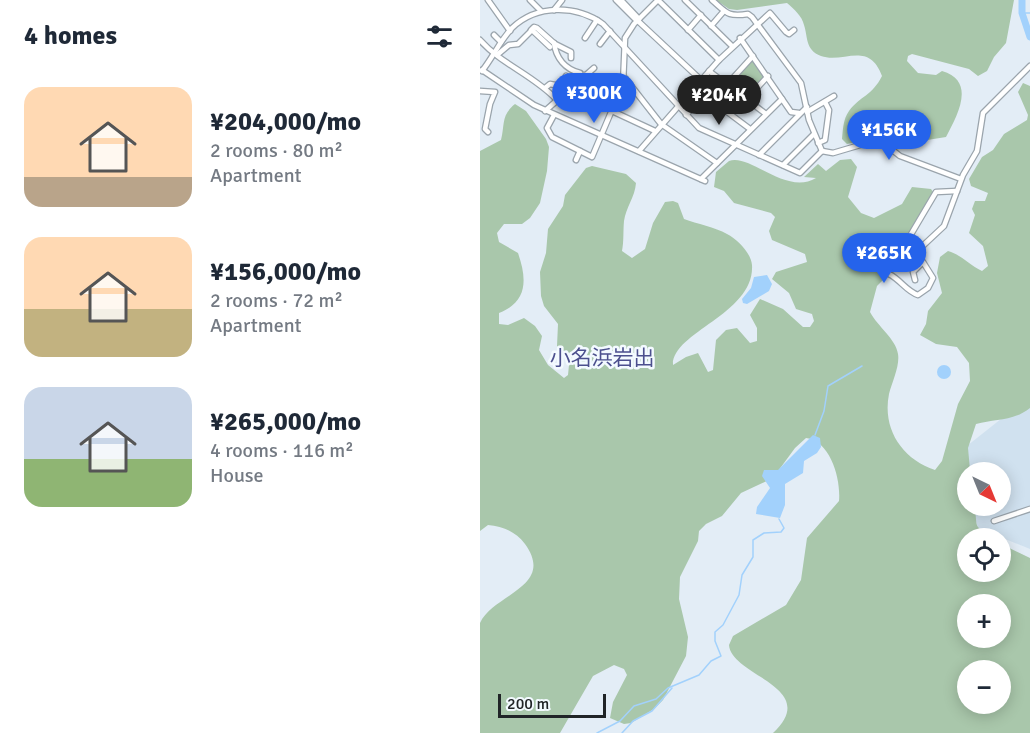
<!DOCTYPE html>
<meta charset="utf-8">
<style>
body{margin:0;font-family:Signika,"Noto Sans JP",sans-serif;background:#f2f2f3;color:#1f2937;height:100vh;display:flex;flex-direction:column;font-size:22px;white-space:nowrap}
*{box-sizing:border-box;margin:0}
p{font-size:20px;color:#747a83}
.icon{flex:none;width:33px;height:33px;fill:none;stroke:currentColor;stroke-width:2;stroke-linecap:round;stroke-linejoin:round}
.map{position:relative;flex:1;overflow:hidden}
.drawer{display:flex;flex-direction:column;background:#fff;width:480px}
.drawer>*{flex:none}
.needle{width:39px;rotate:137deg}
.controls{position:absolute;left:477px;top:462px;display:grid;gap:12px}
.controls a{display:grid;place-items:center;width:54px;height:54px;border-radius:50%;background:#fff;box-shadow:0 3px 15px #0003;font-size:30px}
.scale{position:absolute;left:18px;bottom:15px;width:108px;box-sizing:border-box;padding-left:6px;border:3px solid #202427;border-top:0;font-size:16px;line-height:21px;white-space:nowrap;color:#202427;-webkit-text-stroke:4px #f3faff;paint-order:stroke}
.price{position:absolute;translate:-50% -51px;padding:0 14px;border-radius:21px;background:#2563eb;color:#fff;font-size:20px;line-height:39px;filter:drop-shadow(0 2px 3px #0008)}
.price::after{content:'';position:absolute;left:50%;top:36px;width:18px;height:14px;margin-left:-9px;background:inherit;clip-path:polygon(0 0,100% 0,50% 100%)}
.price.active{background:#222;color:#fff}
ul{padding:0;list-style:none}
li{display:flex;align-items:center;gap:18px;height:150px;padding:0 24px}
li span{display:grid;place-items:center;flex:none;width:168px;height:120px;border-radius:18px;color:#555}
li>.icon{margin-inline-start:auto}
span .icon{width:72px;height:72px;fill:#fffc;stroke-width:1}
li b{font-size:26px}
h2{display:flex;justify-content:space-between;align-items:center;height:72px;padding:0 24px;font-size:26px}
main{display:flex;flex:1;min-height:0}
.map>svg:first-child{display:block}
.built{fill:#d0e1ef}
.green{fill:#a9c7ab;fill-rule:evenodd}
.water{fill:#a2d1fc}
.lines{fill:none;stroke-linecap:round;stroke-linejoin:round}
.stream{stroke:#a2d1fc;stroke-width:1.5}
.river{stroke:#a2d1fc;stroke-width:7}
.minor-casing{stroke:#9aa4ac;stroke-width:7}
.minor{stroke:#fff;stroke-width:4.5}
.labels{text-anchor:middle;dominant-baseline:central;stroke-width:5;stroke-linejoin:round;paint-order:stroke}
.quarter-label{font-size:21px;fill:#4c508e;stroke:#f3faff}
</style>
<main>
<section class="drawer">
<h2>4 homes<svg class="icon" aria-label="filters" viewBox="0 0 24 24"><path d="M4 7h16M4 17h16"/><circle cx="9" cy="7" r="2"/><circle cx="15" cy="17" r="2"/></svg></h2>
<ul>
<li><span style="background:linear-gradient(#ffd9b3 75%,#b9a48a 0)"><svg class="icon" aria-label="home" viewBox="0 0 24 24"><path d="M3 11l9-7 9 7M6 9v11h12V9"/></svg></span><div><b>¥204,000/mo</b><p>2 rooms · 80 m²</p><p>Apartment</p></div></li>
<li><span style="background:linear-gradient(#ffd9b3 60%,#c2b280 0)"><svg class="icon" aria-label="home" viewBox="0 0 24 24"><path d="M3 11l9-7 9 7M6 9v11h12V9"/></svg></span><div><b>¥156,000/mo</b><p>2 rooms · 72 m²</p><p>Apartment</p></div></li>
<li><span style="background:linear-gradient(#c9d6e8 60%,#8fb573 0)"><svg class="icon" aria-label="home" viewBox="0 0 24 24"><path d="M3 11l9-7 9 7M6 9v11h12V9"/></svg></span><div><b>¥265,000/mo</b><p>4 rooms · 116 m²</p><p>House</p></div></li>
</ul>
</section>
<div class="map">
<svg width="550" height="733" viewBox="0 0 550 733">
<rect width="100%" height="100%" fill="#e3edf6"/>
<path class="built" d="M550,396V549L498,528L492,506H520V472H488L478,453Z"/>
<g class="green">
<path d="M236,0H534L526,43L514,57L507,71L498,76L489,69L432,54L428,56L427,61L438,73L456,75L462,71C497,81 477,116 466,137L441,141L435,138L403,137L367,144L362,139C363,130 363,119 369,111C380,96 392,96 402,76C389,40 363,64 341,56C325,50 328,37 324,25C322,16 314,9 307,3L257,10L249,9Z"/>
<path d="M272,59L285,77L266,97L250,83Z"/>
<path d="M543,83L550,86V408C534,421 515,419 496,424L488,448L490,470L488,472V506H494C499,528 491,523 511,538H488V572H520L521,544L550,558V733H293C342,687 251,676 249,645L253,636L306,605L321,580L327,538L359,501C361,480 351,441 326,438L315,448L293,478L261,493L242,516L226,524L219,531L218,541L200,577L199,599L208,637L206,656L183,700L174,709L151,723L144,724L130,718L133,702L147,675L144,669L134,665L113,676L80,733H0V623C13,594 76,587 45,544C36,532 23,526 8,525L0,531V151L21,140C25,124 21,115 35,104L46,111L66,139L69,147L67,171L60,203L50,218L42,224H24L17,233L19,242L38,253C47,279 48,302 19,313V324L28,325L44,318L55,326L62,336L59,350L68,365L84,378L88,375L89,365L77,346L78,324L64,306L61,296L60,272L66,253L68,229L83,206L85,195L106,168L112,166L146,174L156,183C155,197 146,207 144,221C143,232 144,241 142,251L152,258L165,249L173,223L185,202L193,201L198,203L204,219C217,224 235,227 247,234C258,240 271,253 272,265C275,314 192,332 193,365L206,357L218,353L228,372L233,370L236,340L246,330L257,328L270,343L277,341V328L270,315L280,299L303,309L323,327H330L334,321L332,314L316,309L309,293L292,279L296,272L327,262L325,254L292,240L289,231L295,217L291,213L254,203L244,191L234,187L236,172L249,161C270,153 306,196 336,178L324,177L338,164L346,171L360,160L371,159L377,167L368,197L381,213L394,218L422,204L432,187L451,189L453,192L429,235L410,251L405,278L397,286L390,312C398,327 416,339 418,354C420,366 412,382 409,394C402,429 422,459 455,470L462,461L478,404L490,381L489,363L477,347L456,344L440,335L446,324L448,311L462,293L457,273L460,257L468,251C482,255 489,265 502,271L508,266L503,246L489,233L495,215L492,209L495,201H505L508,193L491,186L489,179L502,157L513,150L524,134L547,120L548,115L538,92ZM488,604H520V638H488ZM488,670H520V704H488Z"/>
</g>
<g class="water">
<path d="M287,275L292,284L289,291L267,304L263,303L262,299L271,288L274,277Z"/>
<circle cx="464" cy="372" r="7"/>
<path d="M333,435L340,438L341,447L337,453L324,461L323,473L305,484V505L300,518L276,514L277,507L290,488L282,476L284,470H298Z"/>
</g>
<g class="lines">
<g class="stream">
<path d="M542,13H550"/>
<path d="M335,435L344,411L348,386L382,366"/>
<path d="M117,733L140,721L154,706L176,699L188,688L219,675L231,661L241,656L235,641V632L243,625L259,595L262,575L273,557V540L284,533L301,532L304,528L299,519"/>
<path d="M142,733L153,721L172,711L192,688"/>
</g>
<path class="river" d="M542,0V13L550,37"/>
<defs>
<g id="minor">
<path d="M8,0L30,31"/>
<path d="M50,0L61,11"/>
<path d="M136,0L157,21"/>
<path d="M141,0L159,19"/>
<path d="M178,0L239,60"/>
<path d="M205,0L252,46"/>
<path d="M232,0C247,13 247,17 268,14L272,17L321,83L329,120L342,151"/>
<path d="M74,10L82,0"/>
<path d="M158,21L221,80"/>
<path d="M231,26L244,11"/>
<path d="M51,30L54,27L57,28L75,44L91,52V58"/>
<path d="M208,30L221,15"/>
<path d="M14,35L21,42"/>
<path d="M105,38L117,20"/>
<path d="M260,38L311,112L319,113"/>
<path d="M0,40C21,64 53,75 76,99"/>
<path d="M120,44L130,31"/>
<path d="M17,55L29,45L38,44L52,30L70,47"/>
<path d="M2,70L54,105L225,181"/>
<path d="M2,71C13,57 20,41 32,28C57,4 96,5 123,24L219,128L320,173L342,151"/>
<path d="M229,71L286,114"/>
<path d="M100,75H106L114,68"/>
<path d="M86,76L94,84"/>
<path d="M145,78L181,124L237,163"/>
<path d="M214,87L270,129"/>
<path d="M65,88L70,84L75,85"/>
<path d="M0,91L15,92L10,104L5,129L8,132"/>
<path d="M267,99L288,76"/>
<path d="M232,101L273,56"/>
<path d="M65,111L98,82L100,73C85,69 76,58 74,43"/>
<path d="M132,111L175,131"/>
<path d="M327,112L354,96"/>
<path d="M74,115L67,128L72,137L112,157L143,84L145,38L154,24L178,0"/>
<path d="M206,115L224,95"/>
<path d="M338,143L345,140L349,110L345,102"/>
<path d="M159,151L239,60L290,13L306,32L309,34L314,30"/>
<path d="M342,151L353,153L387,143L406,145L420,156L481,179"/>
<path d="M279,155L327,107"/>
<path d="M96,160L100,151"/>
<path d="M303,165L334,134"/>
<path d="M221,179L302,99"/>
<path d="M440,263L433,255L464,226L483,175L497,151L503,113L550,66"/>
<path d="M435,280L433,272L443,262L453,278L448,288L438,295C426,291 421,280 409,274L407,265L413,253L430,236L456,192L477,191"/>
<path d="M514,521L550,509"/>
</g>
</defs>
<use href="#minor" class="minor-casing"/>
<use href="#minor" class="minor"/>
</g>
<g class="labels">
<g class="quarter-label">
<text x="122" y="358">小名浜岩出</text>
</g>
</g>
</svg>
<div class="controls">
<a><svg class="needle" viewBox="-14 -14 28 28"><path d="M0-13l5 13h-10z" fill="#e53935"/><path d="M0 13l5-13h-10z" fill="#747a83"/></svg></a>
<a><svg class="icon" aria-label="locate" viewBox="0 0 24 24"><circle cx="12" cy="12" r="6"/><path d="M12 2v4M12 18v4M2 12h4M18 12h4"/></svg></a>
<a>+</a>
<a>−</a>
</div>
<div class="scale">200 m</div>
<b class="price" style="left:114px;top:124px">¥300K</b>
<b class="price active" style="left:239px;top:126px">¥204K</b>
<b class="price" style="left:409px;top:161px">¥156K</b>
<b class="price" style="left:404px;top:284px">¥265K</b>
</div>
</main>
